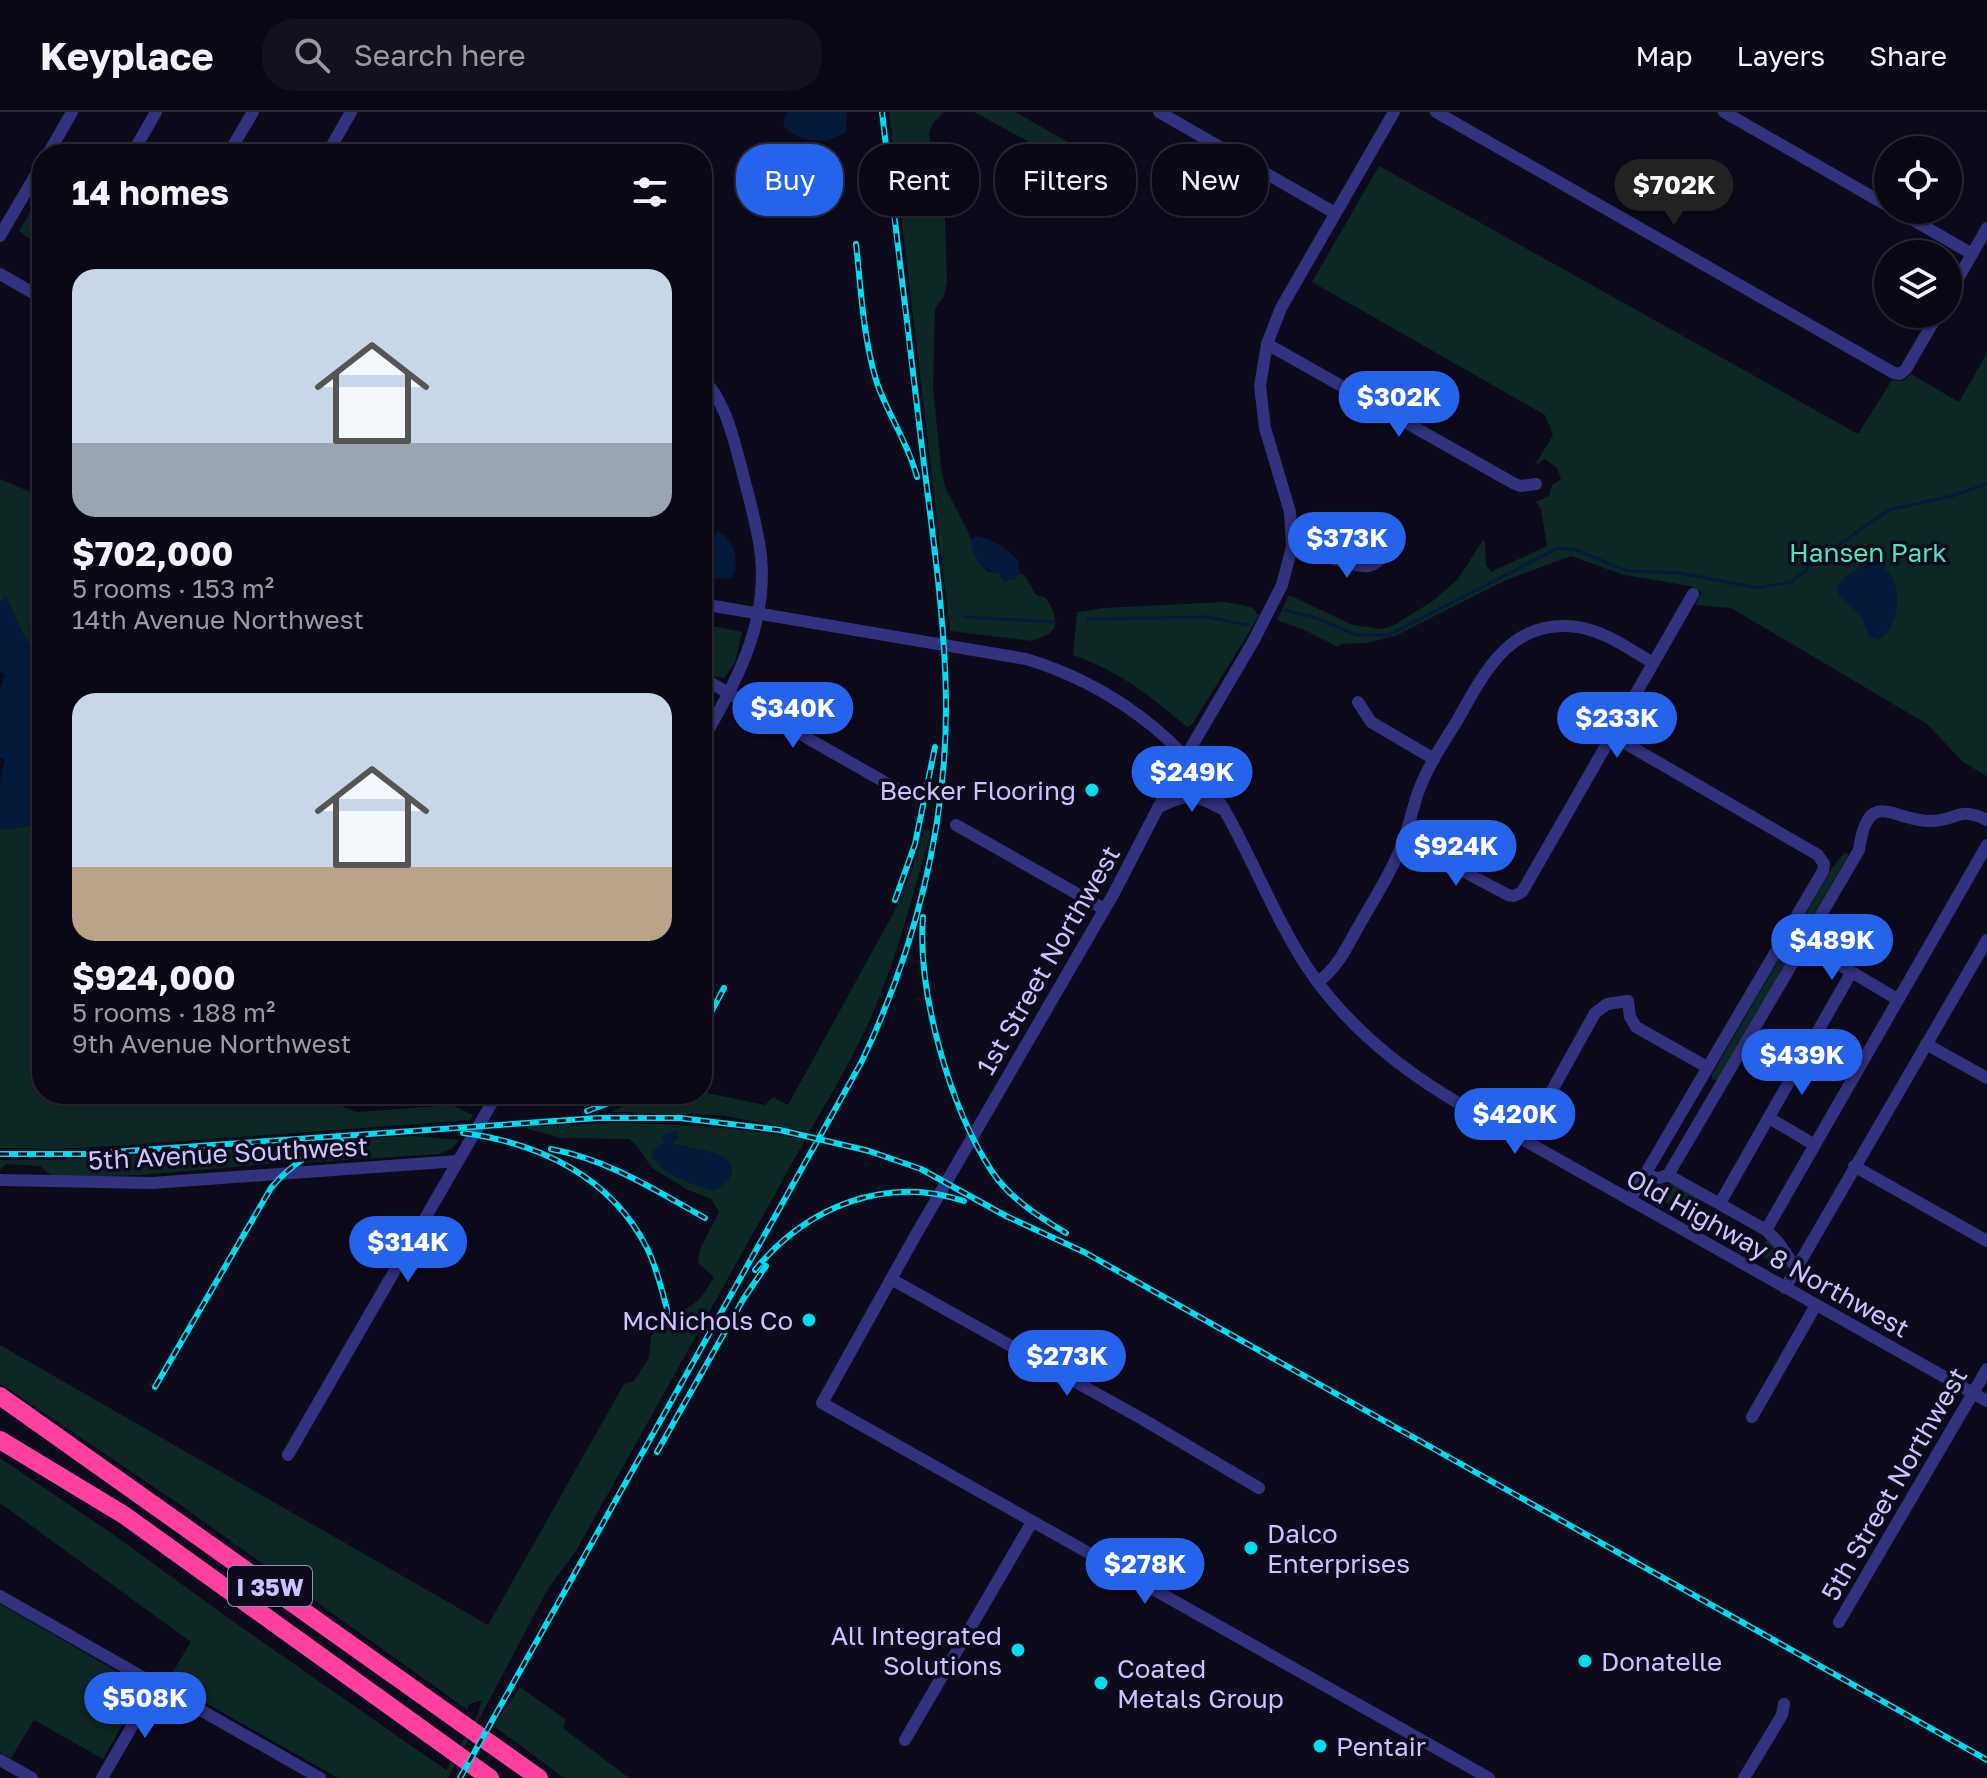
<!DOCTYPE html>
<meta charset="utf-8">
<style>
body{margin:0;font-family:"Golos Text",sans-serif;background:#13111e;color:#f1f3f6;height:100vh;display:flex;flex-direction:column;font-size:30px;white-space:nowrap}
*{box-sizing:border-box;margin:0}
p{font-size:26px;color:#999aa0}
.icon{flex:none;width:44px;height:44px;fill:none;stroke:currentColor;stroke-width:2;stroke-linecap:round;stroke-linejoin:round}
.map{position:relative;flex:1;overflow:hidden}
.sheet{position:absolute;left:32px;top:32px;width:680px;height:960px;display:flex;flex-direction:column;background:#0a0815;border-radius:32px;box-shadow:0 2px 6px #0004,0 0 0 2px #2a2934}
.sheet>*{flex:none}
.hud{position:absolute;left:736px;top:32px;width:760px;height:72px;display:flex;gap:16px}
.fabs{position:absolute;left:1874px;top:24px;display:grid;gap:16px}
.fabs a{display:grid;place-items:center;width:88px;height:88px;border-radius:50%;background:#0a0815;box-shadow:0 2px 6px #0004,0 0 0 2px #2a2934;font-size:40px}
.price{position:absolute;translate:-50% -68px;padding:0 18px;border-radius:28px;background:#2563eb;color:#fff;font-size:26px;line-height:52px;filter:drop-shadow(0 2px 4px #0008)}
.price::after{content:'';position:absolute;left:50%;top:48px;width:24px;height:18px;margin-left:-12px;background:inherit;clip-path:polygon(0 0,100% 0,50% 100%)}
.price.selected{background:#222;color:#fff}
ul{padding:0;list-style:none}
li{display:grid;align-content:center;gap:16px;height:424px;padding:0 40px}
li span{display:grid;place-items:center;height:248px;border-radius:24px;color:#555}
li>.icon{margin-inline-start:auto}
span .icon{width:144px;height:144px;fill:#fffc;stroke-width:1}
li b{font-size:34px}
h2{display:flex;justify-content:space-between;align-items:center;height:96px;padding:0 40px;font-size:34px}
.chip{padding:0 28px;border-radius:32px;background:#0a0815;box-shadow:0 2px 6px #0004,0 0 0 2px #2a2934;font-size:28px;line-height:72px}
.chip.selected{background:#2563eb;color:#fff}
header{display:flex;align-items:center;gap:48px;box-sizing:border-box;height:112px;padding:0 40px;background:#0a0815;border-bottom:2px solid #2a2934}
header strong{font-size:38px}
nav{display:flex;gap:44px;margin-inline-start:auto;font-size:28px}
.search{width:560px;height:72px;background:#13111e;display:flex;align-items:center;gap:20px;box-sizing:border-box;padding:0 28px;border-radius:32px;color:#999aa0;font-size:30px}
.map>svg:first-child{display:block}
.green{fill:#0d2725;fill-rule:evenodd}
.water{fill:#05193a}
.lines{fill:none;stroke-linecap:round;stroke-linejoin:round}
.stream{stroke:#05193a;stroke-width:3}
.river{stroke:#05193a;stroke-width:18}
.minor{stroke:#33327f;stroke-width:12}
.highway{stroke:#ff409e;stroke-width:18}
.rail-casing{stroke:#00dcf0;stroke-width:6}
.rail{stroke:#0d0a1c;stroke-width:3;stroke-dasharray:9;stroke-linecap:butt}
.poi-dot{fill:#00dcf0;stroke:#0d0a1c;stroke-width:3}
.labels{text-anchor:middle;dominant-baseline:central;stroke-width:7;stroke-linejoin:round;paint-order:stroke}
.shield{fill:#0d0a1c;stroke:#928dbb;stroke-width:2}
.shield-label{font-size:24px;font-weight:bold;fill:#cbc5ff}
.park-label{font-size:26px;fill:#4be6bd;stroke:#0d0a1c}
.poi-label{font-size:26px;fill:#cbc5ff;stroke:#0d0a1c;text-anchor:start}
.street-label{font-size:26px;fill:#cbc5ff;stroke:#0d0a1c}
</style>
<header>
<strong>Keyplace</strong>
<div class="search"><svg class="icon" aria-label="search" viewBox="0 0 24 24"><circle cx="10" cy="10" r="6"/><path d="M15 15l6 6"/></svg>Search here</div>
<nav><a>Map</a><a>Layers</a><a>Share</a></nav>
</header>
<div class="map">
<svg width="1987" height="1666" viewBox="0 0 1987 1666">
<rect width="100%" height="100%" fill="#0d0a1c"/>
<g class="green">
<path d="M889,0H944L933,11L929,21L930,30L947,53L948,65L945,106L947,170L944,184L935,196L933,276L941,355L945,375L969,422L977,448L987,459L1000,462L1001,465L1015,467L1020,461L1026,465L1036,483L1046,486C1052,495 1056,504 1055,515L1049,522L1032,529L950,519Z"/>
<path d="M974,0H1015L1112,55L1105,68L1101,69Z"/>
<path d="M1379,54L1858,322L1892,268L1903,269L1911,262L1959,290L1987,241V664L1963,650L1927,612L1731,496L1695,493L1702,480L1690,474L1624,463L1571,444L1504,469L1395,524L1367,531L1340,532L1338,535L1307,519L1277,508L1289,483L1353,513L1383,517L1394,513L1433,489L1458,467L1483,428L1485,429L1486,453L1491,460L1547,434L1541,397L1536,390L1549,384L1552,373L1561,367L1557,356L1545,347L1535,353L1553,323L1545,303L1312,170Z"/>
<path d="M42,80V136L19,119Z"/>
<path d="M0,367L42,385V535L40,532L27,530L5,485L0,491Z"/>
<path d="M1225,490L1252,495L1259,504L1193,611L1187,615C1150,584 1121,560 1073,543L1077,500L1104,496Z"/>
<path d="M702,512L742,520L735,550L724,566L716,565L702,557Z"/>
<path d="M34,713L42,718V982H310L357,1000L452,993L473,1003L470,1008L130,1033L59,1037L0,1036V718Z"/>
<path d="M925,717L930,719L929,727C912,785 897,845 873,901C854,943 832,982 809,1020L720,1003L611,1000L646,982H702V980L765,993L773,985L788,993L893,802L910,764Z"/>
<path d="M1844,741L1849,742L1804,819L1800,820L1797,816L1831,758Z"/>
<path d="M1789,830L1793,831L1795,835L1718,968H1713L1711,964Z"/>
<path d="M613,1011C678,1012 742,1015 805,1028L576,1439L549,1475L448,1666H338L167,1569L191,1530L0,1391V1346L111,1421L234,1510L446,1658L477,1604L482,1588L468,1593V1598L179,1392L0,1271V1233L488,1513L624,1272L634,1269L649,1246L651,1224L663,1202L671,1205C695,1193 701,1189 714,1165L698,1151L700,1137L719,1100L711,1087L688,1078L652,1056L636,1033L629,1027L560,1026L521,1015ZM675,1019L678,1026L673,1028L674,1032L710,1040L732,1060L724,1072C694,1068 674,1068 652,1044L660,1033L666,1032L663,1025Z"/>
<path d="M413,1024L459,1028L451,1037L439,1042L299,1051C336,1029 371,1026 413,1024Z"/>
<path d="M320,1030L290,1050L140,1063L53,1065L40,1054L6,1052L0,1058V1048L103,1047Z"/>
<path d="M1649,1072H1677L1701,1087L1696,1097L1762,1134L1768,1127L1771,1126L1787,1155L1786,1158L1646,1080L1644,1079Z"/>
<path d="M0,1492L141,1573L142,1578L103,1647L34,1608L11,1646L0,1640Z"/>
<path d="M520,1575L566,1608L563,1616L629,1666H564L494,1614Z"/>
</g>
<g class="water">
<path d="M787,0H847L846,20C826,33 799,32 783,13Z"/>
<path d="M717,419C735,426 741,452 731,467L715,466L702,457V451Z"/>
<path d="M977,424C993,426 1007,438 1018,448L1020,461L1015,467L1003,470L1000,462C979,456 974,450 971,427Z"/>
<path d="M1876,450C1904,462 1904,514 1878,528L1869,524L1861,504L1839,483L1837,476C1843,463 1863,453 1876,450Z"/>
<path d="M6,484L27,530L40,532L42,535V718L34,713L0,718V669L5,648L0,645V579L5,562L0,560V491Z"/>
<path d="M675,1018L679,1022L673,1028L674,1032C688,1037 740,1039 731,1062C728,1071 721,1076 713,1079C692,1072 659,1062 652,1041L660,1033L666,1032L662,1027L664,1023Z"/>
</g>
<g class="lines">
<g class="stream">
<path d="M1285,498L1316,506L1356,523H1389L1558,436L1576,438L1627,459L1680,461L1758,476L1791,470L1828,440L1889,398L1952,384L1987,372"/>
<path d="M964,505L1056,510"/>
<path d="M1087,507L1208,505L1248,513"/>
<path d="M38,515L41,382"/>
</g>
<path class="river" d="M38,515L42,530"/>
<g class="minor">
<path d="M1159,0L1335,101"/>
<path d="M1394,0L1281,196L1267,232L1260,274L1265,316L1290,400L1292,435L1282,473L1254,528L1176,661L1114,781L914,1126L822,1291L1489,1666"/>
<path d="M1436,0L1894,261L1900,262L1906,257L1938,202"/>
<path d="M1724,0L1888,94"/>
<path d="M48,42L72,0"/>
<path d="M132,42L156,0"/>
<path d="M228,42L253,0"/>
<path d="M327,42L351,0"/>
<path d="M1896,98L1972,142"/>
<path d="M0,124L42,52"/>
<path d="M0,162L42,186"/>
<path d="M1948,184L1987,116"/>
<path d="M1267,232L1513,371L1520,374L1536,372"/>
<path d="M702,265C726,291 732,322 741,354C748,384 758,414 761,445C768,513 735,572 702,629"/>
<path d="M1292,435C1312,438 1353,456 1368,454C1376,453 1383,445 1389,439"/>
<path d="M702,492L1026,547C1106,571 1183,625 1225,699C1254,750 1275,806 1307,855C1346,914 1400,957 1460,992L1987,1289"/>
<path d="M702,566L902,680"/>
<path d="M1358,590L1371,610L1434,647"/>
<path d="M1611,623L1818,743L1824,752L1823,759L1630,1088"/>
<path d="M1159,695C1188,681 1194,682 1222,697"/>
<path d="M956,713L1104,797"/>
<path d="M1399,742L1461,758L1508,783L1514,784L1522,780L1693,482"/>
<path d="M1786,821L1897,887"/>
<path d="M1318,870C1337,856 1346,837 1357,817C1371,792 1387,768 1398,742C1408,722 1411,699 1419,678C1428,654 1443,631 1457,609C1484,561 1510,506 1577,515C1605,519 1629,537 1653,551"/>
<path d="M1926,932L1987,966"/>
<path d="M1545,991L1595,901L1607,892L1628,889L1630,905L1636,915L1707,955"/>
<path d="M1769,1006L1813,1032"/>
<path d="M1854,1054L1987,1129"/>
<path d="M1645,1063L1659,1066L1668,1063L1766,1118L1778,1130L1796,1156"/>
<path d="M1668,1063L1859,738C1868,672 1895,711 1933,709C1958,708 1958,694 1987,708"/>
<path d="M0,1068L152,1071L458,1049"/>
<path d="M1720,1091L1851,861"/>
<path d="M1766,1118L1987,733"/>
<path d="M891,1167L1144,1308L1259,1376"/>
<path d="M1785,1176L1987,828"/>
<path d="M1752,1305L1816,1193"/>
<path d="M288,1343L497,982"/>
<path d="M0,1484L320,1666"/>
<path d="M1839,1510L1987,1257"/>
<path d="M905,1628L1032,1410"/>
<path d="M0,1648L32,1666"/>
<path d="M102,1666L156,1573"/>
<path d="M1744,1666L1782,1603L1784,1592"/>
</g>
<g class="highway">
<path d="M0,1284L539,1666"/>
<path d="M0,1328L124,1403L490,1666"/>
</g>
<defs>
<g id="rail">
<path d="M856,132C861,177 863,224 876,268C887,302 908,330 917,365"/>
<path d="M895,788L915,732L935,635"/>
<path d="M923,805C917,880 950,995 991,1058C1008,1085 1039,1105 1066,1121"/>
<path d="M709,904L724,876"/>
<path d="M587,999L634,982"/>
<path d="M463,1021C540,1031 611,1065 647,1136C657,1156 662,1179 668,1201"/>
<path d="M551,1037C609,1048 655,1078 705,1106"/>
<path d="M0,1042H84L598,1006H680L780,1018L869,1039L921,1057L1006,1104L1084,1140L1987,1648"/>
<path d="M755,1158C806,1095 885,1063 964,1089"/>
<path d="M155,1275L271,1076C290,1053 314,1038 341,1029"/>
<path d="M657,1340L744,1186L766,1154"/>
<path d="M460,1666L861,951C915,838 947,714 946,589C945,504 932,420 922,336C908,224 895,112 882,0"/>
</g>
</defs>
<use href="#rail" class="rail-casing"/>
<use href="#rail" class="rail"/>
</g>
<g class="poi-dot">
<circle cx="1092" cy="678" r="8"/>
<circle cx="809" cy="1208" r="8"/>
<circle cx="1251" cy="1436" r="8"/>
<circle cx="1018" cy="1538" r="8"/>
<circle cx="1585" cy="1549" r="8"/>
<circle cx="1101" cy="1571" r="8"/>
<circle cx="1320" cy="1634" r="8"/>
</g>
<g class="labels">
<rect class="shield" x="228" y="1454" width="84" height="40" rx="6"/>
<g class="shield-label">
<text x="270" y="1474">I 35W</text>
</g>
<g class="park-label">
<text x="1868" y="440">Hansen Park</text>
</g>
<g class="poi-label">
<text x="1076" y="678" text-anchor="end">Becker Flooring</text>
<text x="793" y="1208" text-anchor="end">McNichols Co</text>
<text x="1267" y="1421">Dalco<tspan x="1267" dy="30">Enterprises</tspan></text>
<text x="1002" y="1523" text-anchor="end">All Integrated<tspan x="1002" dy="30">Solutions</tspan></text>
<text x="1601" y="1549">Donatelle</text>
<text x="1117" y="1556">Coated<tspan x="1117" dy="30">Metals Group</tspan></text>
<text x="1336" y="1634">Pentair</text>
</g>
<g class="street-label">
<text transform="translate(1048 848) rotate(-60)">1st Street Northwest</text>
<text transform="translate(228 1041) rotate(-3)">5th Avenue Southwest</text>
<text transform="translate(1768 1141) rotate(29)">Old Highway 8 Northwest</text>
<text transform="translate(1894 1372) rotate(-60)">5th Street Northwest</text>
</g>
</g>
</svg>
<div class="fabs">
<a><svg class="icon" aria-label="locate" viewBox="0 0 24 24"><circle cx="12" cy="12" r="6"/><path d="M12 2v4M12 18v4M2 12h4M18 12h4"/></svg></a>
<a><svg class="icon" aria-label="layers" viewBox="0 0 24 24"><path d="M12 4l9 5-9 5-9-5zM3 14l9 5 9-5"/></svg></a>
</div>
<b class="price selected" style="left:1674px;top:115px">$702K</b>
<b class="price" style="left:1399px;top:327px">$302K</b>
<b class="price" style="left:1347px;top:468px">$373K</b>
<b class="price" style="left:793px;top:638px">$340K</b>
<b class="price" style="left:1617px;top:648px">$233K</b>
<b class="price" style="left:1192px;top:702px">$249K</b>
<b class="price" style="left:1456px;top:776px">$924K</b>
<b class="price" style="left:1832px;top:870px">$489K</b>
<b class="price" style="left:1802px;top:985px">$439K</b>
<b class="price" style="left:1515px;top:1044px">$420K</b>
<b class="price" style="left:408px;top:1172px">$314K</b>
<b class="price" style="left:1067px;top:1286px">$273K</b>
<b class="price" style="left:1145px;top:1494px">$278K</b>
<b class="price" style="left:145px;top:1628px">$508K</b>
<div class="hud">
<a class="chip selected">Buy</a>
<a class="chip">Rent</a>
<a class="chip">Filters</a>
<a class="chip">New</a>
</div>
<section class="sheet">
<h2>14 homes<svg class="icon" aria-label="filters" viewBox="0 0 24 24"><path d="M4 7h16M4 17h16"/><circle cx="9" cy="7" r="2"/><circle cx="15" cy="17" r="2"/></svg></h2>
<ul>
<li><span style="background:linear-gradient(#c9d6e8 70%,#9aa5b1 0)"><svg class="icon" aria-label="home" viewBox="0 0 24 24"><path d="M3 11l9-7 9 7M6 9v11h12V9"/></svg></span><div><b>$702,000</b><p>5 rooms · 153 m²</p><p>14th Avenue Northwest</p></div></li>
<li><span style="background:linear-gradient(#c9d6e8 70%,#b9a48a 0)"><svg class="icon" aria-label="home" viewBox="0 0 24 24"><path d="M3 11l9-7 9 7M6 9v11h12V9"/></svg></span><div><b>$924,000</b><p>5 rooms · 188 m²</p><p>9th Avenue Northwest</p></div></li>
</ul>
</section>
</div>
